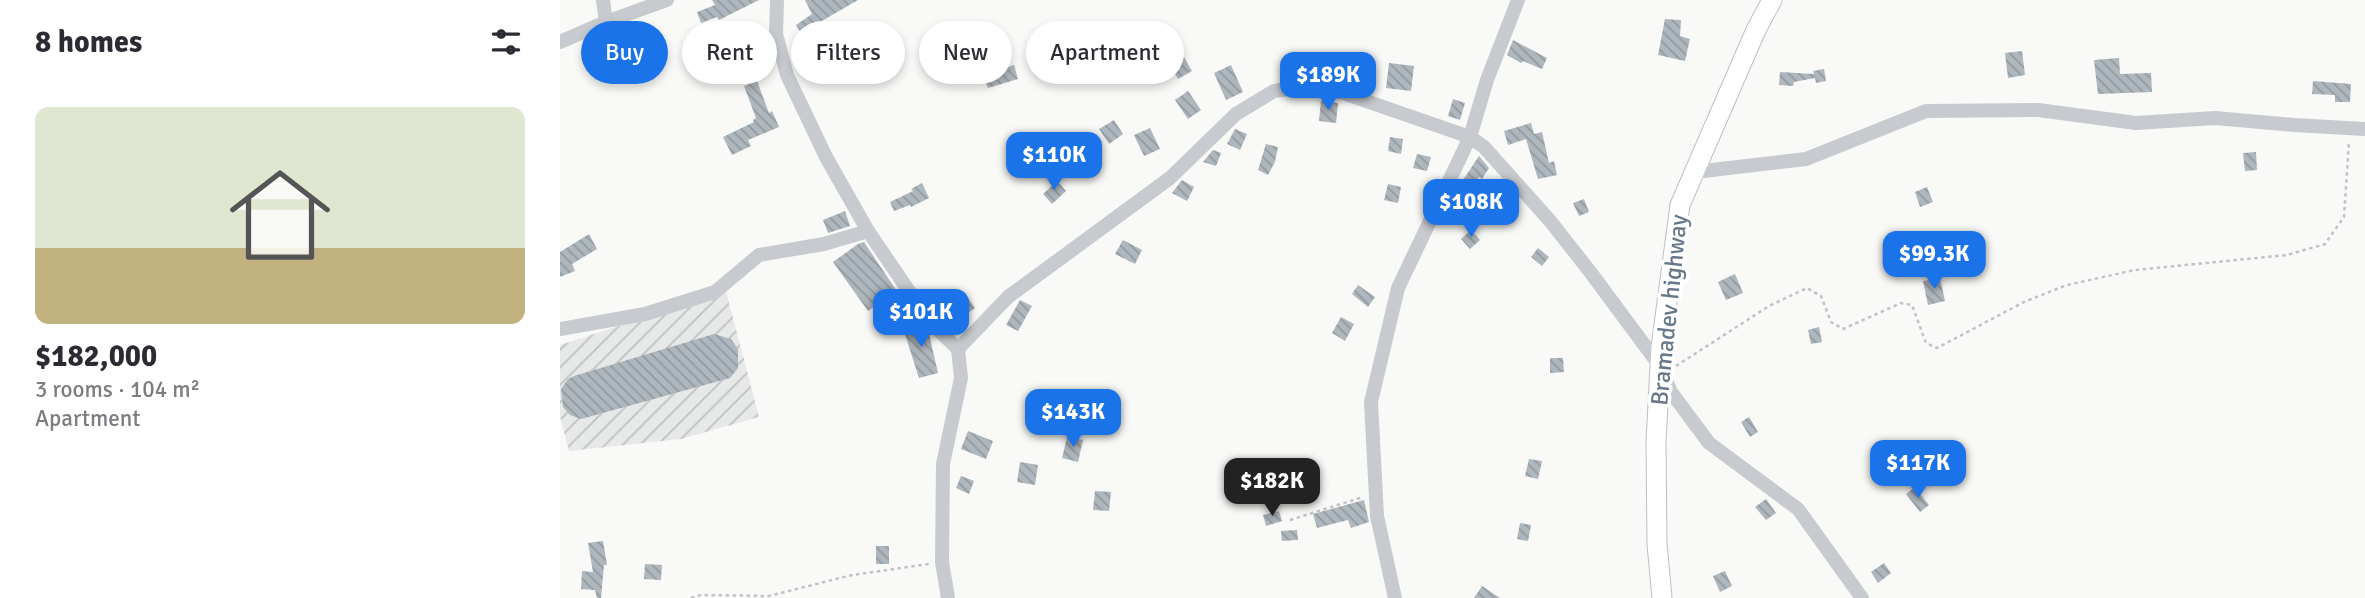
<!DOCTYPE html>
<meta charset="utf-8">
<style>
body{margin:0;font-family:Signika,sans-serif;background:#f7f7f7;color:#2b2b33;height:100vh;display:flex;flex-direction:column;font-size:26px;white-space:nowrap}
*{box-sizing:border-box;margin:0}
p{font-size:23px;color:#7c7c81}
.icon{flex:none;width:38px;height:38px;fill:none;stroke:currentColor;stroke-width:2;stroke-linecap:round;stroke-linejoin:round}
.map{position:relative;flex:1;overflow:hidden}
.sheet{display:flex;flex-direction:column;background:#fff;width:560px}
.sheet>*{flex:none}
.banner{position:absolute;left:21px;top:21px;width:665px;height:63px;display:flex;gap:14px}
.price{position:absolute;translate:-50% -60px;padding:0 16px;border-radius:14px;background:#1a73e8;color:#fff;font-size:23px;line-height:46px;filter:drop-shadow(0 2px 4px #0008)}
.price::after{content:'';position:absolute;left:50%;top:42px;width:21px;height:16px;margin-left:-10px;background:inherit;clip-path:polygon(0 0,100% 0,50% 100%)}
.price.on{background:#222;color:#fff}
ul{padding:0;list-style:none}
li{display:grid;align-content:center;gap:14px;height:371px;padding:0 35px}
li+li{border-top:2px solid #e1e1e2}
li span{display:grid;place-items:center;height:217px;border-radius:14px;color:#555}
li>.icon{margin-inline-start:auto}
span .icon{width:126px;height:126px;fill:#fffc;stroke-width:1}
li b{font-size:30px}
h2{display:flex;justify-content:space-between;align-items:center;height:84px;padding:0 35px;font-size:30px}
.tag{padding:0 24px;border-radius:32px;background:#fff;box-shadow:0 4px 10px #0003;font-size:24px;line-height:63px}
.tag.on{background:#1a73e8;color:#fff}
main{display:flex;flex:1;min-height:0}
.map>svg:first-child{display:block}
.industrial{fill:url(#industrial-furrows)}
.building{fill:url(#building-back-hatch)}
.lines{fill:none;stroke-linecap:round;stroke-linejoin:round}
.secondary-casing{stroke:#bbc0c5;stroke-width:21}
.path{stroke:#c0c3c5;stroke-width:2.5;stroke-dasharray:3.5 3.5;stroke-linecap:butt}
.street{stroke:#c7cbcf;stroke-width:14}
.secondary{stroke:#fff;stroke-width:19}
.labels{text-anchor:middle;dominant-baseline:central;stroke-width:7;stroke-linejoin:round;paint-order:stroke}
.street-label{font-size:24px;fill:#66788a;stroke:#fff}
</style>
<main>
<section class="sheet">
<h2>8 homes<svg class="icon" aria-label="filters" viewBox="0 0 24 24"><path d="M4 7h16M4 17h16"/><circle cx="9" cy="7" r="2"/><circle cx="15" cy="17" r="2"/></svg></h2>
<ul>
<li><span style="background:linear-gradient(#dfe7d0 65%,#c2b280 0)"><svg class="icon" aria-label="home" viewBox="0 0 24 24"><path d="M3 11l9-7 9 7M6 9v11h12V9"/></svg></span><div><b>$182,000</b><p>3 rooms · 104 m²</p><p>Apartment</p></div></li>
</ul>
</section>
<div class="map">
<svg width="1805" height="598" viewBox="0 0 1805 598">
<defs>
<pattern id="industrial-furrows" width="10" height="10" patternUnits="userSpaceOnUse" patternTransform="scale(1.75)"><rect width="10" height="10" fill="#e7e8e8"/><path d="M-1 1l2-2M0 10L10 0M9 11l2-2" fill="none" stroke="#bfc1c2"/></pattern>
<pattern id="building-back-hatch" width="6" height="6" patternUnits="userSpaceOnUse" patternTransform="scale(1.75)"><rect width="6" height="6" fill="#afb7be"/><path d="M-1 5l2 2M0 0l6 6M5-1l2 2" fill="none" stroke="#929aa0"/></pattern>
</defs>
<rect width="100%" height="100%" fill="#f9f9f7"/>
<path class="industrial" d="M166,291L199,417L121,439L9,451L0,416V345Z"/>
<g class="building">
<path d="M152,0H199L159,20L157,17L141,23L137,12L155,5Z"/>
<path d="M245,0H298L241,33L236,25L252,14Z"/>
<path d="M1105,19L1121,20L1120,36L1130,39L1125,61L1098,55Z"/>
<path d="M953,40L987,58L982,69L963,61L961,63L947,55Z"/>
<path d="M1462,51L1465,75L1448,78L1445,53Z"/>
<path d="M624,57L632,71L618,79L610,65Z"/>
<path d="M1559,58L1560,74L1591,73L1592,92L1538,94L1534,60Z"/>
<path d="M829,63L854,66L851,91L826,88Z"/>
<path d="M454,65L458,79L428,88L423,76Z"/>
<path d="M671,65L683,92L666,100L654,73Z"/>
<path d="M1264,69L1266,81L1256,83L1255,78L1234,82L1233,86L1219,85L1220,72L1254,74L1253,71Z"/>
<path d="M197,81L209,113L212,111L219,127L188,140L191,146L172,155L163,137L194,122L193,120L196,118L184,86Z"/>
<path d="M1753,81L1791,84L1790,102H1775V95L1752,94Z"/>
<path d="M628,91L641,110L628,119L615,100Z"/>
<path d="M893,99L905,103L900,120L888,116Z"/>
<path d="M761,101L778,103L776,123L759,121Z"/>
<path d="M554,120L563,134L549,144L539,129Z"/>
<path d="M971,123L974,134L982,132L989,163L994,161L997,175L978,179L966,139L948,145L944,131Z"/>
<path d="M590,128L600,149L584,156L574,135Z"/>
<path d="M675,129L687,134L680,150L667,144Z"/>
<path d="M830,137L843,139L841,154L828,151Z"/>
<path d="M706,144L718,147L715,162L708,175L698,170Z"/>
<path d="M653,150L661,153L656,166L643,162Z"/>
<path d="M1696,152L1697,170L1685,171L1683,153Z"/>
<path d="M857,154L871,157L867,171L853,168Z"/>
<path d="M919,156L929,168L922,179L919,177L908,192L899,186Z"/>
<path d="M622,180L634,187L627,201L612,193Z"/>
<path d="M497,181L506,191L492,204L483,194Z"/>
<path d="M362,183L369,198L351,207L350,205L334,211L330,202L353,191L351,189Z"/>
<path d="M828,184L841,187L838,203L824,200Z"/>
<path d="M1367,187L1373,202L1360,207L1355,192Z"/>
<path d="M949,189L956,197L943,212L946,214L937,224L927,215Z"/>
<path d="M1024,199L1029,212L1019,216L1013,203Z"/>
<path d="M285,211L290,226L268,233L263,220Z"/>
<path d="M911,230L920,240L910,249L901,239Z"/>
<path d="M29,234L37,249L12,264L15,271L0,277V252Z"/>
<path d="M563,240L582,250L575,264L555,254Z"/>
<path d="M304,242L336,290L308,311L273,262L298,244Z"/>
<path d="M978,248L989,257L982,266L971,257Z"/>
<path d="M1411,249L1417,267L1396,274L1390,255Z"/>
<path d="M1175,274L1183,293L1166,300L1158,282Z"/>
<path d="M1380,278L1385,301L1368,305L1363,281Z"/>
<path d="M798,285L815,297L808,307L792,294Z"/>
<path d="M408,298L415,308L395,323L389,313Z"/>
<path d="M460,300L472,306L458,331L446,325Z"/>
<path d="M781,317L794,324L785,341L772,333Z"/>
<path d="M357,320L369,334L378,373L359,378L342,325Z"/>
<path d="M1259,327L1262,342L1251,344L1248,330Z"/>
<path d="M154,334L171,339L178,349V368L170,378L21,419L10,415L3,407L1,389L8,379L14,376Z"/>
<path d="M990,358H1003L1004,372L990,373Z"/>
<path d="M1189,417L1198,432L1190,437L1181,422Z"/>
<path d="M408,431L433,441L426,459L401,449Z"/>
<path d="M507,437L523,440L518,462L502,458Z"/>
<path d="M969,459L982,461L978,479L965,476Z"/>
<path d="M460,462L478,465L475,485L457,482Z"/>
<path d="M401,476L414,481L409,494L396,488Z"/>
<path d="M1355,487L1369,505L1360,512L1346,494Z"/>
<path d="M535,491L551,492L549,511L533,510Z"/>
<path d="M1206,499L1216,513L1206,520L1195,507Z"/>
<path d="M804,500L809,522L791,528L788,520L757,528L753,514Z"/>
<path d="M719,511L722,521L706,526L703,515Z"/>
<path d="M960,523L971,525L968,541L957,539Z"/>
<path d="M737,530L738,540L722,541L721,531Z"/>
<path d="M43,541L47,565H44L41,598H37L35,590L21,589L22,571L33,572L28,543Z"/>
<rect x="316" y="546" width="13" height="18"/>
<path d="M1324,563L1331,573L1318,583L1311,572Z"/>
<path d="M85,564L102,565L101,580L84,579Z"/>
<path d="M1165,571L1172,586L1160,592L1153,576Z"/>
<path d="M922,586L940,598H914Z"/>
</g>
<g class="lines">
<defs>
<path id="secondary" d="M1102,598L1097,544L1096,442L1101,347L1120,205L1196,30L1212,0"/>
</defs>
<use href="#secondary" class="secondary-casing"/>
<g class="path">
<path d="M1116,366L1209,306L1247,288L1261,296L1271,322L1283,329L1341,303L1352,305L1366,343L1377,348L1464,302L1507,285L1575,270L1727,255L1765,244L1784,217L1789,141"/>
<path d="M730,520L803,497"/>
<path d="M131,598L141,595L209,596L292,575L369,564"/>
</g>
<g class="street">
<path d="M43,0L46,22"/>
<path d="M217,0L216,34L227,75L266,157L308,231L370,322L398,349L448,297L610,178L676,114L714,91L747,86L783,93L910,137L924,147L991,222L1031,273L1100,366L1111,392L1149,443L1238,509L1302,598"/>
<path d="M0,42L46,22L107,0"/>
<path d="M1135,172L1246,159L1366,111L1478,110L1576,123L1655,118L1734,125L1805,129"/>
<path d="M0,329L85,314L155,292L199,255L264,244L308,231"/>
<path d="M388,598L382,562L383,464L401,378L398,349"/>
<path d="M835,598L817,516L811,402L838,288L910,137L927,80L958,0"/>
</g>
<use href="#secondary" class="secondary"/>
</g>
<g class="labels">
<g class="street-label">
<text transform="translate(1109 310) rotate(-84)">Bramadev highway</text>
</g>
</g>
</svg>
<b class="price" style="left:768px;top:112px">$189K</b>
<b class="price" style="left:494px;top:192px">$110K</b>
<b class="price" style="left:911px;top:239px">$108K</b>
<b class="price" style="left:1374px;top:291px">$99.3K</b>
<b class="price" style="left:361px;top:349px">$101K</b>
<b class="price" style="left:513px;top:449px">$143K</b>
<b class="price" style="left:1358px;top:500px">$117K</b>
<b class="price on" style="left:712px;top:518px">$182K</b>
<div class="banner">
<a class="tag on">Buy</a>
<a class="tag">Rent</a>
<a class="tag">Filters</a>
<a class="tag">New</a>
<a class="tag">Apartment</a>
</div>
</div>
</main>
